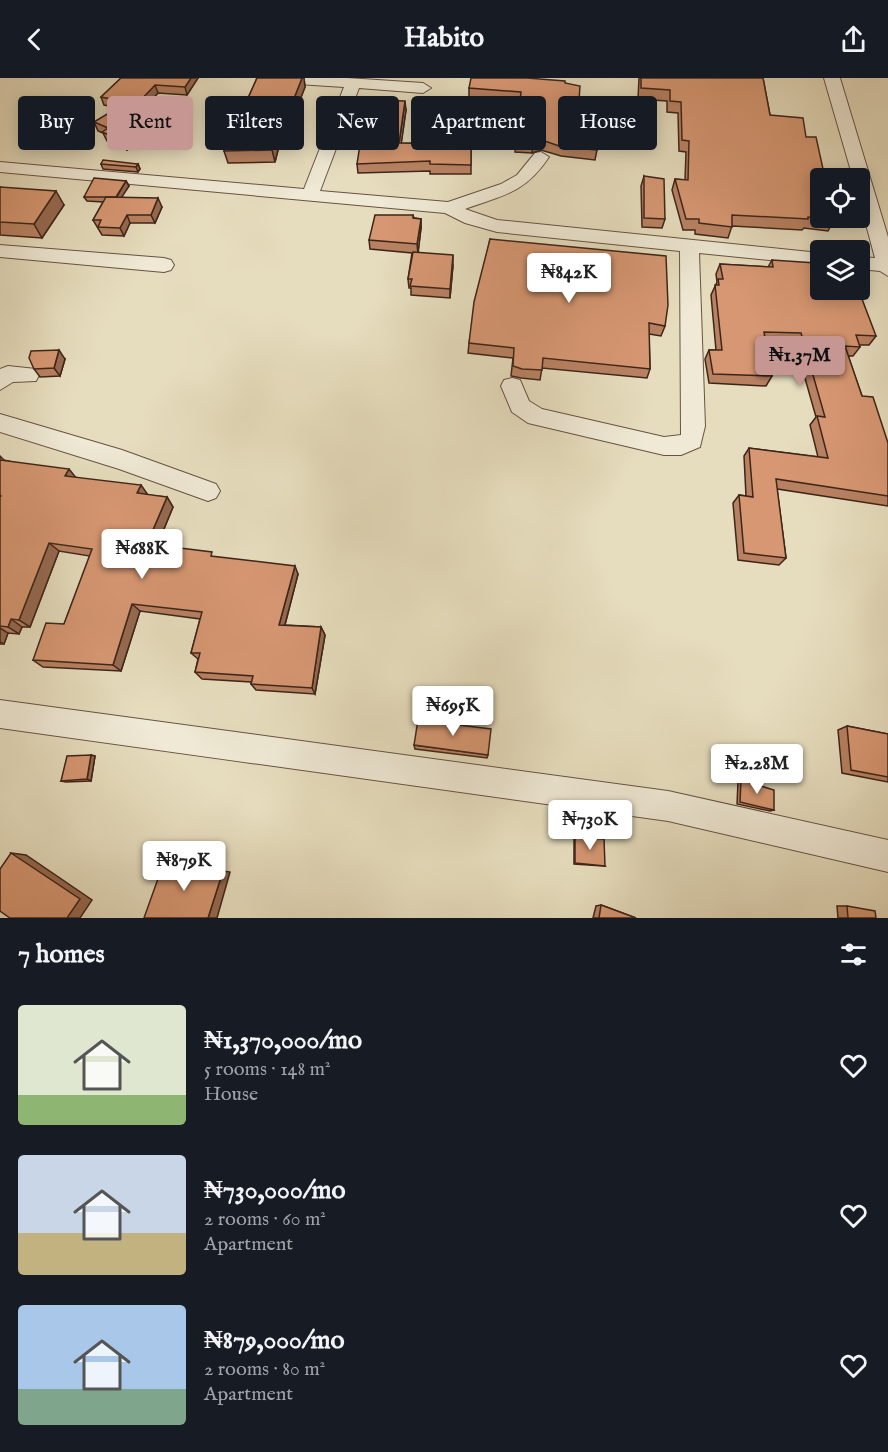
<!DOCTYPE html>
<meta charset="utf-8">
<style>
body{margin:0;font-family:"IM FELL English",serif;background:#20242c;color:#f1f3f6;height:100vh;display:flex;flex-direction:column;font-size:22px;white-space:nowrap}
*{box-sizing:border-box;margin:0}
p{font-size:20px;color:#9ea1a6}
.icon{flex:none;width:33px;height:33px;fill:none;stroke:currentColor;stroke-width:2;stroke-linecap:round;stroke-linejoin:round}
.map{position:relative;height:840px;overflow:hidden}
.details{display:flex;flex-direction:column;background:#171b24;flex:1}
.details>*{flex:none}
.banner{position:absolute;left:18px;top:18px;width:852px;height:54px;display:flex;gap:12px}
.buttons{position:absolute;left:810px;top:90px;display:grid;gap:12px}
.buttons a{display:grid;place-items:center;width:60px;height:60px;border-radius:6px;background:#171b24;box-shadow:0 3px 15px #0003;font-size:30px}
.price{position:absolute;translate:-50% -51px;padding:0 14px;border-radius:6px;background:#fff;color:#222;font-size:20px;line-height:39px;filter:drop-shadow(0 2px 3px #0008)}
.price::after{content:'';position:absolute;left:50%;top:36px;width:18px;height:14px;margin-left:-9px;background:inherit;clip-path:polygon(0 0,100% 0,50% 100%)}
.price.active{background:#c59692;color:#111}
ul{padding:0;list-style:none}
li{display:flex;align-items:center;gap:18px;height:150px;padding:0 18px}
li span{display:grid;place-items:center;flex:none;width:168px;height:120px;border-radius:6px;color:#555}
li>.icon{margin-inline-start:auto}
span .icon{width:72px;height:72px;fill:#fffc;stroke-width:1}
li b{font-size:26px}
h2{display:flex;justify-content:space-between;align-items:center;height:72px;padding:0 18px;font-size:26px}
.tag{padding:0 21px;border-radius:6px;background:#171b24;box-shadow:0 3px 15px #0003;font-size:21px;line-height:54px}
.tag.active{background:#c59692;color:#111}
header{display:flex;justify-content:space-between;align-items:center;height:78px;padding:0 18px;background:#171b24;font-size:27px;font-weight:800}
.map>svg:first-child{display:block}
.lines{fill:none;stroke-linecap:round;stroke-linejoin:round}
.minor-casing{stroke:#685343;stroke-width:2}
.minor{fill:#efe9d5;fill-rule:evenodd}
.wall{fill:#b88262;stroke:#3e251a;stroke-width:1.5}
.shaded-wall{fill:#966a50;stroke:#3e251a;stroke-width:1.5}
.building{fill:#d69772;stroke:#3e251a;stroke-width:1.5}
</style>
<header><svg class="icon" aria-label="back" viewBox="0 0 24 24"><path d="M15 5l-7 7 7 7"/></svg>Habito<svg class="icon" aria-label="share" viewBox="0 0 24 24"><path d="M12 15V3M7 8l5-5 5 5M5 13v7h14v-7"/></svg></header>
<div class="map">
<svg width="888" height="840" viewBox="0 0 888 840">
<rect width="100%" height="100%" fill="#e6ddbe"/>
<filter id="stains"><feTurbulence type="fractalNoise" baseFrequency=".00333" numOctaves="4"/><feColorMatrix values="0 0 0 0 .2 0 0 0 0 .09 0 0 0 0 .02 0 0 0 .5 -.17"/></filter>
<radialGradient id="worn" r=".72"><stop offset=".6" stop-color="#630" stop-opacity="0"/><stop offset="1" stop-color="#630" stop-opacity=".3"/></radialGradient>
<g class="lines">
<defs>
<g id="minor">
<path d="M274,0H347L423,5L431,10L423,15L359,10L320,113L448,124L501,106L517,97L535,75L541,74L549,79C525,115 504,117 465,131L497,142L820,175V187L699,175L705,348L700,369L681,377H664L528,345L512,334L501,308L504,302L512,300L520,302L529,323L542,331L664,359L681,357L680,173L497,154L465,145L445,135L0,94V84L304,111L344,9L282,5Z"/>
<path d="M824,0H840L888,159V198L880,193L860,191V179L875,180L860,124V100H853Z"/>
<path d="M0,167L164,180L171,182L174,187L171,192L164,194L0,179Z"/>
<path d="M8,288L36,291L39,297L36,303L13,304L0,312V291Z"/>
<path d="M0,336L122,372L216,406L220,413L216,420L208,423L119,391L0,354Z"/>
<path d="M0,622L668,713L888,762V794L668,743L0,650Z"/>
</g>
</defs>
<use href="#minor" class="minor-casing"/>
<use href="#minor" class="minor"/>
</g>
<g class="wall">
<path d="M121,0H198L187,17L158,15L140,34L104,27L101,19Z"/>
<path d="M257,0H304L305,9L293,40H286L275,84L228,85L224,73Z"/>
<path d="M639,0H763L770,37L806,59L834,142L828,153L804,150L802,152L732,148L728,160L695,156V152H683L672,112L675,101L685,102L686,74L679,73L678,35L667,34V23L638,21Z"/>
<path d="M527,1L565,5L577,50L597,72L595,82L561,78L541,72L532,75L515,74L520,23L469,19V10Z"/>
<path d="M406,32L401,65L471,66V96H430V93L358,95L357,86Z"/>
<path d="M94,44L149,57L127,72L107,63L103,55L98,53Z"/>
<path d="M101,86H138L140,91L138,94L103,91Z"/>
<path d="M644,98L665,141L662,150L642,149L641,108Z"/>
<path d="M126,103L129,108L121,119L162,129L155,145H130L124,158L102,157L93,142L103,124L87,123L84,119Z"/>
<path d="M0,109L64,127L42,160L0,157Z"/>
<path d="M413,137L414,140L421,141V150L418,174L453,187L450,220L411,217V210H409L408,201L412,175L370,171L369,162Z"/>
<path d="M490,161L665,248L661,258L649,256L650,291L647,300L542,290L540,302L521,300L511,298L513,280L468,275L469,265Z"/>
<path d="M772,182L823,214L876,258L869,267H859L860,269L853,278H848L862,318L888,365V428L777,411L786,480L779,487L738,482L733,425L739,417L746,418L744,378L749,370L818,379L810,347L816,339L795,265L766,264L772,298L766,308L709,305L705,281L709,272H716L711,217L717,204L716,196L720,186L768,189Z"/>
<path d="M65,281L60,298L40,299L34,291Z"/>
<path d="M0,378L4,382L147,417L167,419L173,429L157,468L298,496L285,547L321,549L325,557L315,616L256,612L251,606V604L202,601L195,594L198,581L191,575L200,541L140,533L121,593L43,589L33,582L64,546L90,478L59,473L30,549H22L19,556L8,555L4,566H0Z"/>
<path d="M847,648L888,656V704L842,695L838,652Z"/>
<path d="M414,667L488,677L487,680L415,671Z"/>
<path d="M91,677L95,678L91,703L66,704L61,703Z"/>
<path d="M741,702L774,732L770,733L737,726L738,704Z"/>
<path d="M575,759L605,788L574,786V760Z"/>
<path d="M601,827L636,840H593L596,828Z"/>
<path d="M837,828H847L876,840H838Z"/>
</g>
<g class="shaded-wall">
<path d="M191,0H198L187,17L185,9Z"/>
<path d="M302,0H304L305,9L293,40L291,28Z"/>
<path d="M155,7L158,15L140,34L137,26Z"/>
<path d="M405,23L406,32L400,75L399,65Z"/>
<path d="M284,27L286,40L275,84L272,72Z"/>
<path d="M145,48L149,57L127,72L123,63Z"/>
<path d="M542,62L541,72L532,75L533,65Z"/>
<path d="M138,86L140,91L138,94L136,89Z"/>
<path d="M126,103L129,108L118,125L116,120Z"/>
<path d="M56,113L64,127L42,160L34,146Z"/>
<path d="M158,120L162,129L155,145L151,137Z"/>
<path d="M127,137L130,145L124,158L120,150Z"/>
<path d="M421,141V150L418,176L417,166Z"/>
<path d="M453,177V187L450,220V211Z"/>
<path d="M59,272L65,281L60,298L54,290Z"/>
<path d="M69,391L77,401L65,398Z"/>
<path d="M141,407L148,417L137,415Z"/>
<path d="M167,419L173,429L154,475L147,466Z"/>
<path d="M49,465L59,473L30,549L19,542Z"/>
<path d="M295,488L298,496L283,554L279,547Z"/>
<path d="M132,526L140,533L121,593L113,587Z"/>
<path d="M11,541L22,549L19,556L8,549Z"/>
<path d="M321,549L325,557L315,616L312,610Z"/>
<path d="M0,550L8,555L4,566L0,564Z"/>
<path d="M91,677L95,678L91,703L87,701Z"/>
<path d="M11,775L26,777L92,822L80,840H67Z"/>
<path d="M223,793L230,794L217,840H208Z"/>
</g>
<g class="building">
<path d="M121,0H191L185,9L155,7L137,26L101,19Z"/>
<path d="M257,0H302L291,28L284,27L272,72L224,73L234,43H238Z"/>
<path d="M471,0H527L565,3V5L580,8L577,50L599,52L597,72L562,69L542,62L533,65L516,64L521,14L469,10Z"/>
<path d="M641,0H763L770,37L803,40L806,59H816L825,100H820V140H834V142L808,139V141L732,137V149L699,145V141H686L675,101L688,102L689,63L682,62L681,24L670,23V12L641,10Z"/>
<path d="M367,22L405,23L399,65L471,66V87L430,86V83L357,86Z"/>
<path d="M112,33L145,48L123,63L102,54L108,50L94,44Z"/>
<path d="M103,82L138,86L136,89L101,86Z"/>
<path d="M644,98L664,101L665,141L644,140Z"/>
<path d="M94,100L126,103L116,119H84Z"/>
<path d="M0,109L56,113L34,146L0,144Z"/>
<path d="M106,119L158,120L151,137H127L120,150L98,149L101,142H93Z"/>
<path d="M375,137H413V140L421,141L417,166L369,162Z"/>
<path d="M490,161L666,178L668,227L665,248L649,245L650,291L543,280L542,292L522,291L513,288L514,270L469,265L474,224Z"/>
<path d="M413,174L453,177L450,211L410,208L412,201H408Z"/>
<path d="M772,182L816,185L820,205V212H822L823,214L828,215L830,220L862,221L876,258L856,257L860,269L845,268L862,318L873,319L888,365V418L776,401L786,480L744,475L739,417L753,419L749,370L828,380L817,338L825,339L801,255L764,254L772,298L713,296L709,272H722L715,207H719L718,201H723L720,186L773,189Z"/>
<path d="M59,272L54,290L34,291L29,280L31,273Z"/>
<path d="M0,382L69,391L65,398L141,407L137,415L167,419L147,466L212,474L211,478L295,488L279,547L321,549L312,610L251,606L253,598L195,594L200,575H191L202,534L132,526L113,587L33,582L46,545L64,546L92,471L49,465L19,542L11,541L8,549L0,548V419L1,418L0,417Z"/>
<path d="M418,642L491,651L488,677L414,667Z"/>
<path d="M847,648L888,656V699L851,692Z"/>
<path d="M91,677L87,701L61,703L67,678Z"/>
<path d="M741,702L774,712V732L740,724Z"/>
<path d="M575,759L604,761L605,788L575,785Z"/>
<path d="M11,775L80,821L67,840H10L0,833V791Z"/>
<path d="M165,781L223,793L208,840H144Z"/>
<path d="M601,827L636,840H599Z"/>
<path d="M847,828L875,833L876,840H848Z"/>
</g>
<rect width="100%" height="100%" filter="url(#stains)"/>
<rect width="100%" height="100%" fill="url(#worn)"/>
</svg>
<div class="buttons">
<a><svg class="icon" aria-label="locate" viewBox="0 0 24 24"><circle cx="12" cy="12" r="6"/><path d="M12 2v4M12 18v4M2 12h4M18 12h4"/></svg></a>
<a><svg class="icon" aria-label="layers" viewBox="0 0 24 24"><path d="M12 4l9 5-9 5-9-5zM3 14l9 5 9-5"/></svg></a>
</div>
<b class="price" style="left:569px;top:226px">₦842K</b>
<b class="price active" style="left:800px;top:309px">₦1.37M</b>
<b class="price" style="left:142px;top:502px">₦688K</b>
<b class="price" style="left:453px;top:659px">₦695K</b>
<b class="price" style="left:757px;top:717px">₦2.28M</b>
<b class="price" style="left:590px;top:773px">₦730K</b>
<b class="price" style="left:184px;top:814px">₦879K</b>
<div class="banner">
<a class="tag">Buy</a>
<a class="tag active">Rent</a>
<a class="tag">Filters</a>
<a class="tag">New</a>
<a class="tag">Apartment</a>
<a class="tag">House</a>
</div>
</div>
<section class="details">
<h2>7 homes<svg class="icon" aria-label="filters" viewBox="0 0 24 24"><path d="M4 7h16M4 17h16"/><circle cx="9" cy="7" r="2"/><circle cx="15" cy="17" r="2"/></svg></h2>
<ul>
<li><span style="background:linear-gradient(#dfe7d0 75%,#8fb573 0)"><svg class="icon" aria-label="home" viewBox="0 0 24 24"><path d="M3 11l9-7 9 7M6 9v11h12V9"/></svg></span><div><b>₦1,370,000/mo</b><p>5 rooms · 148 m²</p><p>House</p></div><svg class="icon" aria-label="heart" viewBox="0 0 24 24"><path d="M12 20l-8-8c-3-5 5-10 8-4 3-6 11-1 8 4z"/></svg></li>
<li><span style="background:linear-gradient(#c9d6e8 65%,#c2b280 0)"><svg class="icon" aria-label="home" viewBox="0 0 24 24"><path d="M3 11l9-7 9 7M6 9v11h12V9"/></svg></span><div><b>₦730,000/mo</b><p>2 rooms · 60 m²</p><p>Apartment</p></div><svg class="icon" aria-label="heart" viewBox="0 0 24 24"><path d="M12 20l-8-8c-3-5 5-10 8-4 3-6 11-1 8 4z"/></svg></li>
<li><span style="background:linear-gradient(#a9c7e8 70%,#7fa58c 0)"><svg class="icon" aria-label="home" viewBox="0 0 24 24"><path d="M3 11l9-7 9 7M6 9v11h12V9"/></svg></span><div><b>₦879,000/mo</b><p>2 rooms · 80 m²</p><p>Apartment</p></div><svg class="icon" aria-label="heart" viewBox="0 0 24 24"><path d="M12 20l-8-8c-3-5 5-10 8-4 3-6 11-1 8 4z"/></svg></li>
</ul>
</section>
